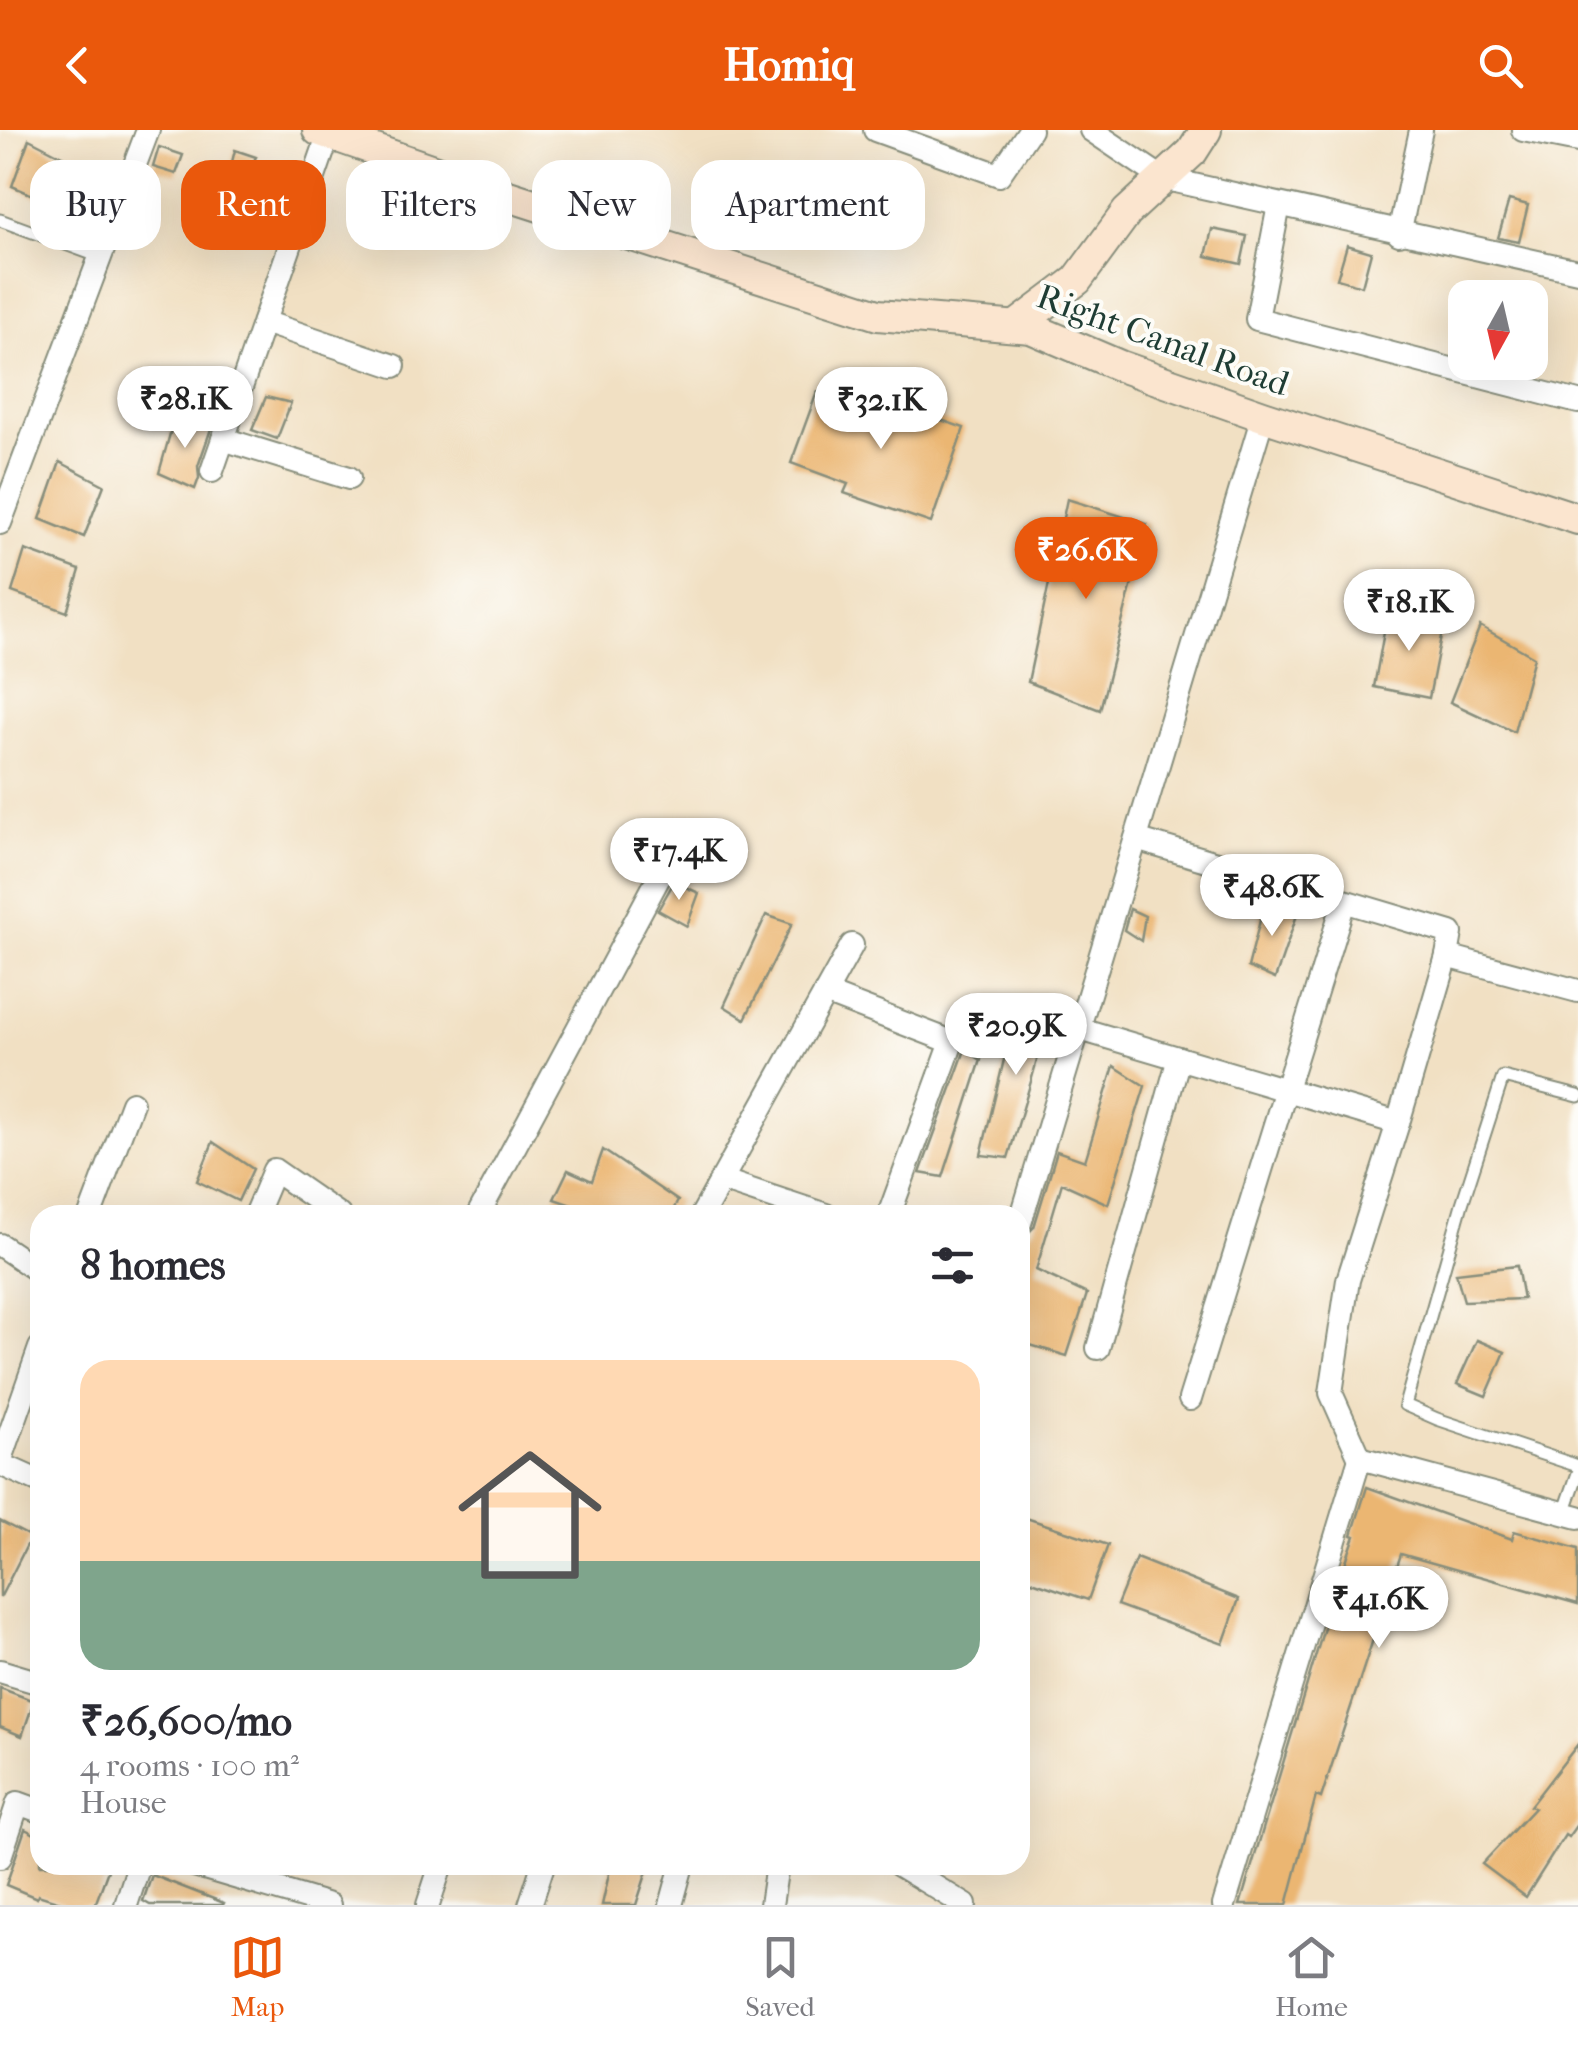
<!DOCTYPE html>
<meta charset="utf-8">
<style>
body{margin:0;font-family:"IM FELL French Canon",serif;background:#f7f7f7;color:#2b2b33;height:100vh;display:flex;flex-direction:column;font-size:38px;white-space:nowrap}
*{box-sizing:border-box;margin:0}
p{font-size:32px;color:#7c7c81}
.icon{flex:none;width:55px;height:55px;fill:none;stroke:currentColor;stroke-width:2;stroke-linecap:round;stroke-linejoin:round}
.map{position:relative;flex:1;overflow:hidden}
.panel{position:absolute;left:30px;top:1075px;width:1000px;height:670px;display:flex;flex-direction:column;background:#fff;border-radius:30px;box-shadow:0 10px 40px #0002}
.panel>*{flex:none}
.top-card{position:absolute;left:30px;top:30px;width:1000px;height:90px;display:flex;gap:20px}
.needle{width:65px;rotate:188deg}
.buttons{position:absolute;left:1448px;top:150px;display:grid;gap:20px}
.buttons a{display:grid;place-items:center;width:100px;height:100px;border-radius:20px;background:#fff;box-shadow:0 10px 40px #0002;font-size:50px}
.price{position:absolute;translate:-50% -85px;padding:0 22px;border-radius:35px;background:#fff;color:#222;font-size:32px;line-height:65px;filter:drop-shadow(0 2px 5px #0008)}
.price::after{content:'';position:absolute;left:50%;top:60px;width:30px;height:22px;margin-left:-15px;background:inherit;clip-path:polygon(0 0,100% 0,50% 100%)}
.price.active{background:#ea580c;color:#fff}
ul{padding:0;list-style:none}
li{display:grid;align-content:center;gap:20px;height:530px;padding:0 50px}
li+li{border-top:2px solid #e1e1e2}
li span{display:grid;place-items:center;height:310px;border-radius:30px;color:#555}
li>.icon{margin-inline-start:auto}
span .icon{width:180px;height:180px;fill:#fffc;stroke-width:1}
li b{font-size:42px}
h2{display:flex;justify-content:space-between;align-items:center;height:120px;padding:0 50px;font-size:42px}
.pill{padding:0 35px;border-radius:30px;background:#fff;box-shadow:0 10px 40px #0002;font-size:35px;line-height:90px}
.pill.active{background:#ea580c;color:#fff}
header{display:flex;justify-content:space-between;align-items:center;height:130px;padding:0 50px;background:#ea580c;color:#fff;font-size:45px;font-weight:700}
.tabs{display:flex;justify-content:space-around;align-items:center;height:140px;border-top:2px solid #e1e1e2;background:#fff;font-size:28px;color:#7c7c81}
.tabs a{display:grid;justify-items:center;gap:5px}
.tabs .active{color:#ea580c}
.map>svg:first-child{display:block}
.building{fill:#ebb672}
.lines{fill:none;stroke-linecap:round;stroke-linejoin:round}
.lane-casing{stroke:#888e7c;stroke-width:15}
.street-casing{stroke:#888e7c;stroke-width:26}
.secondary-casing{stroke:#888e7c;stroke-width:34}
.lane{stroke:#fff;stroke-width:11}
.street{stroke:#fff;stroke-width:22}
.secondary{stroke:#fbe5cf;stroke-width:30}
.labels{text-anchor:middle;dominant-baseline:central;stroke-width:8;stroke-linejoin:round;paint-order:stroke}
.street-label{font-size:35px;fill:#1f3d34;stroke:#fdfcf7}
</style>
<header><svg class="icon" aria-label="back" viewBox="0 0 24 24"><path d="M15 5l-7 7 7 7"/></svg>Homiq<svg class="icon" aria-label="search" viewBox="0 0 24 24"><circle cx="10" cy="10" r="6"/><path d="M15 15l6 6"/></svg></header>
<div class="map">
<svg width="1578" height="1775" viewBox="0 0 1578 1775">
<rect width="100%" height="100%" fill="#fdfcf7"/>
<filter id="ink" filterUnits="userSpaceOnUse"><feTurbulence type="fractalNoise" baseFrequency=".01" numOctaves="2"/><feDisplacementMap in="SourceGraphic" scale="20" xChannelSelector="R" yChannelSelector="G"/><feConvolveMatrix kernelMatrix="1 2 1 2 8 2 1 2 1" color-interpolation-filters="sRGB"/></filter>
<filter id="wash" filterUnits="userSpaceOnUse"><feTurbulence type="fractalNoise" baseFrequency=".0048" numOctaves="4" result="noise"/><feDisplacementMap in="SourceGraphic" scale="40" xChannelSelector="R" yChannelSelector="G"/><feGaussianBlur stdDeviation="2.25" result="paint"/><feColorMatrix in="noise" values="0 0 0 0 0 0 0 0 0 0 0 0 0 0 0 0 0 1.4 0 .05"/><feComposite in="paint" operator="in"/></filter>
<g filter="url(#wash)">
<rect width="100%" height="100%" fill="#f1e0c3"/>
<g id="blocks">
<g class="building">
<path d="M29,9L89,40L74,83L12,56Z"/>
<path d="M159,17L183,25L176,44L153,37Z"/>
<path d="M235,20L256,27L246,46L230,40Z"/>
<path d="M1509,70L1528,75L1519,112L1498,108Z"/>
<path d="M1212,99L1247,106L1241,134L1206,126Z"/>
<path d="M1347,115L1371,122L1362,156L1337,149Z"/>
<path d="M817,262L871,282L878,264L920,278L918,282L964,298L931,393L844,363L848,354L791,333Z"/>
<path d="M266,267L291,273L277,309L252,300Z"/>
<path d="M175,286L212,296L198,336L199,348L195,359L159,343Z"/>
<path d="M60,332L104,355L84,407L40,389Z"/>
<path d="M1067,369L1147,394L1100,580L1028,552Z"/>
<path d="M25,420L80,440L67,482L12,462Z"/>
<path d="M1388,480L1444,491L1429,568L1374,557Z"/>
<path d="M1480,496L1534,527L1514,602L1450,572Z"/>
<path d="M674,752L699,763L687,796L658,780Z"/>
<path d="M1265,771L1298,782L1275,849L1248,837Z"/>
<path d="M1130,779L1145,786L1141,811L1124,800Z"/>
<path d="M766,785L792,794L745,889L724,876Z"/>
<path d="M1026,869L1052,877L1032,948L1008,1028L981,1025L1009,909Z"/>
<path d="M965,920L981,930L943,1047L920,1043Z"/>
<path d="M1114,936L1145,956L1108,1074L1062,1053L1036,1140L1087,1164L1067,1226L1020,1212V1133L1024,1119L1020,1116L1023,1108L1034,1097L1057,1021L1085,1031Z"/>
<path d="M213,1012L253,1039L238,1071L197,1051Z"/>
<path d="M603,1020L678,1071L670,1085H569L572,1075L554,1069L568,1040L592,1051Z"/>
<path d="M1517,1136L1523,1169L1464,1171L1456,1143Z"/>
<path d="M1477,1210L1505,1222L1486,1266L1457,1254Z"/>
<path d="M1367,1357L1512,1409L1514,1401L1578,1419V1474L1401,1424L1321,1668L1316,1666L1287,1775H1240L1335,1462L1355,1406L1352,1405Z"/>
<path d="M1020,1386L1108,1415L1088,1470L1020,1447Z"/>
<path d="M0,1391L31,1407L0,1468Z"/>
<path d="M1136,1428L1239,1469L1223,1514L1117,1475Z"/>
<path d="M0,1558L34,1571L22,1606L0,1597Z"/>
<path d="M1578,1614V1693L1568,1707L1565,1705L1526,1767L1482,1734L1534,1678L1530,1676Z"/>
<path d="M25,1699L40,1707V1735H110L95,1775H70L38,1765L37,1768L6,1755Z"/>
<path d="M611,1735H649L636,1775H602Z"/>
<path d="M152,1745L224,1773L223,1775H150L143,1771Z"/>
</g>
</g>
</g>
<g filter="url(#ink)">
<use href="#blocks" fill-opacity="0" stroke="#888e7c" stroke-width="2.5"/>
<g class="lines">
<defs>
<g id="lane">
<path d="M0,90L98,126"/>
<path d="M1578,966L1503,947L1462,1074L1405,1275L1437,1289L1578,1336"/>
<path d="M1564,1383L1578,1343"/>
</g>
<g id="street">
<path d="M875,0L999,45L1030,0"/>
<path d="M1091,0L1162,48L1578,141"/>
<path d="M1523,0L1578,11"/>
<path d="M1279,75L1257,189L1578,272"/>
<path d="M1399,104L1421,0"/>
<path d="M264,192L394,236"/>
<path d="M223,309L349,348"/>
<path d="M212,341L329,4"/>
<path d="M0,393L148,0"/>
<path d="M1136,709L1451,803L1447,826L1398,993"/>
<path d="M1447,826L1578,861"/>
<path d="M825,863L952,912L889,1085"/>
<path d="M1080,899L1398,993L1348,1150L1331,1263L1360,1328"/>
<path d="M721,1050L826,1085"/>
<path d="M90,1085L132,973"/>
<path d="M255,1085L274,1040L339,1085"/>
<path d="M478,1085L680,708"/>
<path d="M702,1085L852,815"/>
<path d="M1020,1093L1263,286"/>
<path d="M0,1115L40,1142"/>
<path d="M1098,1218L1179,928"/>
<path d="M1190,1269L1344,772"/>
<path d="M0,1332L40,1218"/>
<path d="M0,1334L40,1352"/>
<path d="M0,1541L40,1553"/>
<path d="M0,1727L18,1673L40,1681"/>
<path d="M194,1735L329,1775"/>
<path d="M899,1735L965,1775"/>
<path d="M126,1775L139,1735"/>
<path d="M428,1775L441,1735"/>
<path d="M530,1775L543,1735"/>
<path d="M671,1775L682,1735"/>
<path d="M771,1775L777,1735"/>
<path d="M1224,1775L1360,1328L1578,1387"/>
</g>
<g id="secondary">
<path d="M318,0L499,63L878,185L1031,198L1120,236L1263,286L1578,389"/>
<path d="M1016,196L1077,150L1127,82L1192,22L1206,0"/>
</g>
</defs>
<use href="#lane" class="lane-casing"/>
<use href="#street" class="street-casing"/>
<use href="#secondary" class="secondary-casing"/>
<use href="#lane" class="lane"/>
<use href="#street" class="street"/>
<use href="#secondary" class="secondary"/>
</g>
</g>
<g class="labels">
<g class="street-label">
<text transform="translate(1163 210) rotate(20)">Right Canal Road</text>
</g>
</g>
</svg>
<div class="buttons">
<a><svg class="needle" viewBox="-14 -14 28 28"><path d="M0-13l5 13h-10z" fill="#e53935"/><path d="M0 13l5-13h-10z" fill="#7c7c81"/></svg></a>
</div>
<b class="price" style="left:185px;top:321px">₹28.1K</b>
<b class="price" style="left:881px;top:322px">₹32.1K</b>
<b class="price active" style="left:1086px;top:472px">₹26.6K</b>
<b class="price" style="left:1409px;top:524px">₹18.1K</b>
<b class="price" style="left:679px;top:773px">₹17.4K</b>
<b class="price" style="left:1272px;top:809px">₹48.6K</b>
<b class="price" style="left:1016px;top:948px">₹20.9K</b>
<b class="price" style="left:1379px;top:1521px">₹41.6K</b>
<div class="top-card">
<a class="pill">Buy</a>
<a class="pill active">Rent</a>
<a class="pill">Filters</a>
<a class="pill">New</a>
<a class="pill">Apartment</a>
</div>
<section class="panel">
<h2>8 homes<svg class="icon" aria-label="filters" viewBox="0 0 24 24"><path d="M4 7h16M4 17h16"/><circle cx="9" cy="7" r="2"/><circle cx="15" cy="17" r="2"/></svg></h2>
<ul>
<li><span style="background:linear-gradient(#ffd9b3 65%,#7fa58c 0)"><svg class="icon" aria-label="home" viewBox="0 0 24 24"><path d="M3 11l9-7 9 7M6 9v11h12V9"/></svg></span><div><b>₹26,600/mo</b><p>4 rooms · 100 m²</p><p>House</p></div></li>
</ul>
</section>
</div>
<nav class="tabs">
<a class="active"><svg class="icon" aria-label="map" viewBox="0 0 24 24"><path d="M3 6l6-2 6 2 6-2v14l-6 2-6-2-6 2zM9 4v14M15 6v14"/></svg>Map</a>
<a><svg class="icon" aria-label="saved" viewBox="0 0 24 24"><path d="M7 4h10v16l-5-4-5 4z"/></svg>Saved</a>
<a><svg class="icon" aria-label="home" viewBox="0 0 24 24"><path d="M3 11l9-7 9 7M6 9v11h12V9"/></svg>Home</a>
</nav>
